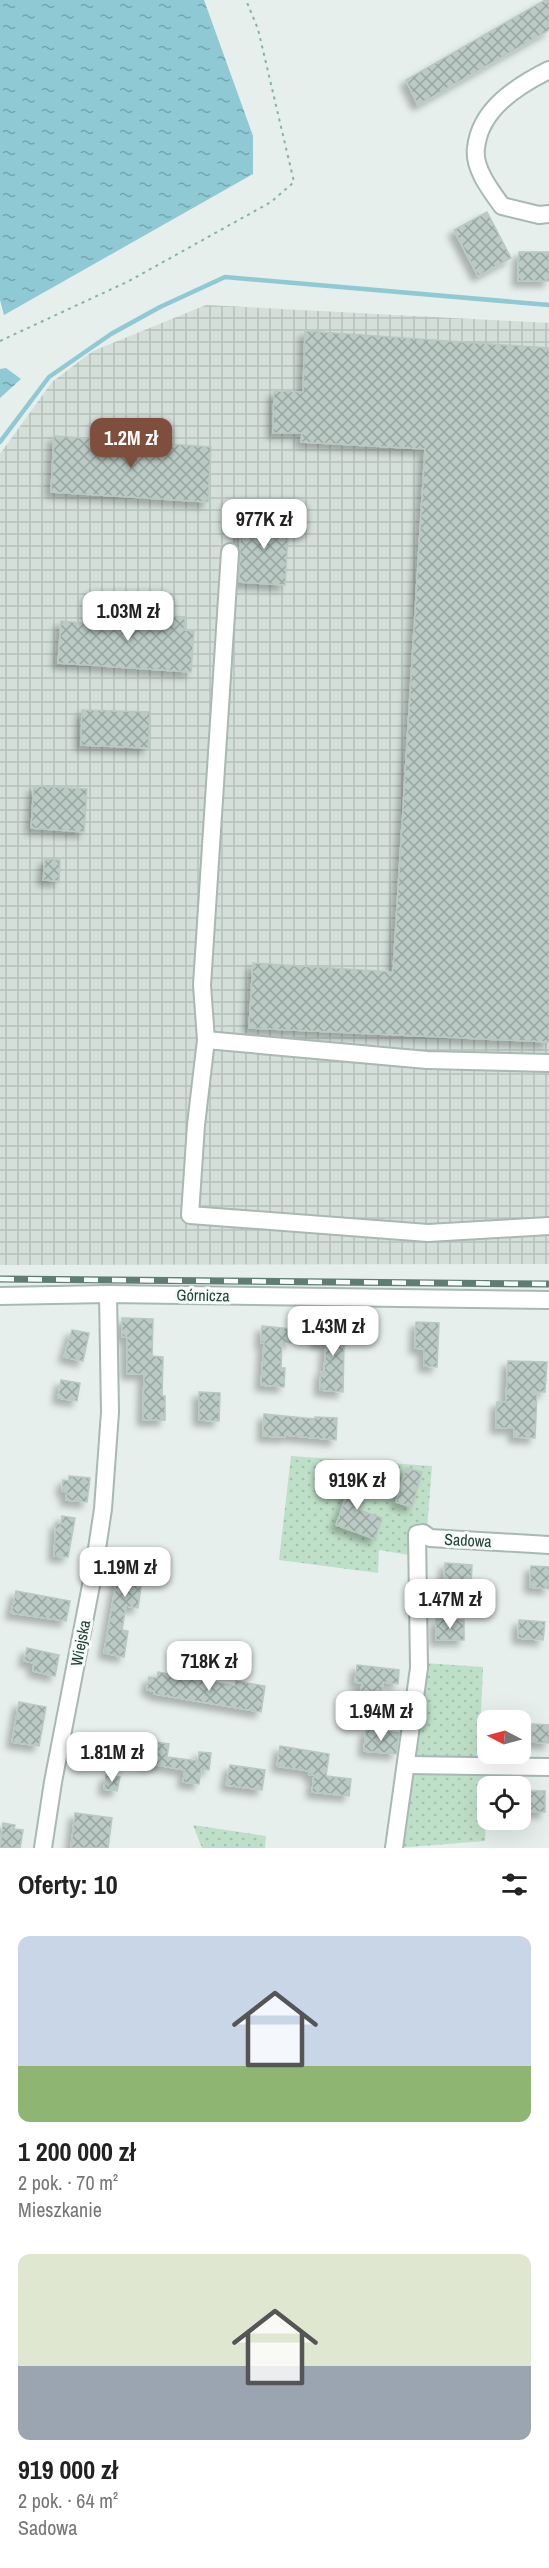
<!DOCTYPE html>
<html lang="pl">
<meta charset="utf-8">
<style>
body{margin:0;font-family:"Archivo Narrow",sans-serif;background:#f6f6f6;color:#222;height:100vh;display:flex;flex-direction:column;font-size:22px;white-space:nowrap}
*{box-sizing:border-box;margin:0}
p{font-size:20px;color:#767676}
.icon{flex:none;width:33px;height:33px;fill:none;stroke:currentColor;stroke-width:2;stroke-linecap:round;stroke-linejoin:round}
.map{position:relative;height:1848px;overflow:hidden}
.details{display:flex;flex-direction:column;background:#fff;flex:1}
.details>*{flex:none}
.needle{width:39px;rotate:276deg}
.controls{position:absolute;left:477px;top:1710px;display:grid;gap:12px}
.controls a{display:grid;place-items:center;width:54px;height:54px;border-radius:12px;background:#fff;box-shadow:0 6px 24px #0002;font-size:30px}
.price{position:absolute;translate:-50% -51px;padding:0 14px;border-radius:12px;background:#fff;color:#222;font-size:20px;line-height:39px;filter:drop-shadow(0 2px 3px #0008)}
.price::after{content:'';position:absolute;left:50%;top:36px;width:18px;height:14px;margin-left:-9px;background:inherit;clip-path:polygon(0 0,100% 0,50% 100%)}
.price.on{background:#804e3d;color:#fff}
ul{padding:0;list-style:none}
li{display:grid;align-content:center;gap:12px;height:318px;padding:0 18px}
li span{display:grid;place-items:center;height:186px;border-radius:12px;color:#555}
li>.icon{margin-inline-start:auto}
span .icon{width:108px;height:108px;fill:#fffc;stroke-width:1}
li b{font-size:26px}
h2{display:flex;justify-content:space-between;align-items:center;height:72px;padding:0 18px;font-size:26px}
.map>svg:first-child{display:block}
.industrial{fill:url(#industrial-grid)}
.grass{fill:url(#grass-dots)}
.water{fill:url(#water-ripples)}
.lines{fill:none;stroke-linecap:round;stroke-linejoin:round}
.stream{stroke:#8ec9d4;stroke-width:4.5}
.building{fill:url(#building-cross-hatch);stroke:#b8c9c2;stroke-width:1.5;filter:url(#shadow)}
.minor-casing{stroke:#a8b8b2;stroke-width:20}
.path{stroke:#86b3a5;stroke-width:2;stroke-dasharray:3 4.5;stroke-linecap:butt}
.minor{stroke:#fff;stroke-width:16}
.rail-casing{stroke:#5f7d75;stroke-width:7}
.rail{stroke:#f7fbf9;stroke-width:4.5;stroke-dasharray:14;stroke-linecap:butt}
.labels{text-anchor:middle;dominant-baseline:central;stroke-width:6;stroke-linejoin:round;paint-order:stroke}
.street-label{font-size:16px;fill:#24423a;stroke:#f7fbf9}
</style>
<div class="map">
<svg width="549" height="1848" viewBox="0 0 549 1848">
<defs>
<pattern id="industrial-grid" width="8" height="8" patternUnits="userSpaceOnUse" patternTransform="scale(1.5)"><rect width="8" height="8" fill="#d4dfda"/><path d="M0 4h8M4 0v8" fill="none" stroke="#b6c1bc"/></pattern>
<pattern id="grass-dots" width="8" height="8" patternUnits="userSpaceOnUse" patternTransform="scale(1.5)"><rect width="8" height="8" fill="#bfe0c8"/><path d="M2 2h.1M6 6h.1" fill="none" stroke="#a4c1ad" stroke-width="1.8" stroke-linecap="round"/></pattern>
<pattern id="water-ripples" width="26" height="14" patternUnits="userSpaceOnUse" patternTransform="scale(1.5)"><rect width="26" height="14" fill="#8ec9d4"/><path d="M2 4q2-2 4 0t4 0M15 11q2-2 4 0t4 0" fill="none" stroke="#74a5ad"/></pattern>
<pattern id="building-cross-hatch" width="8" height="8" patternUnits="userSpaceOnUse" patternTransform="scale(1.5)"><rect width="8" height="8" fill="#bbcac4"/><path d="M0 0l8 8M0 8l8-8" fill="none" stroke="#98a6a0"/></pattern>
<filter id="shadow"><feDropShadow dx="-5.5" dy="5.5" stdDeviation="3" flood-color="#0004"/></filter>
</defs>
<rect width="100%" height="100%" fill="#e6efeb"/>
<path class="industrial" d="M206,305L549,323V1264L0,1265V454L52,382L93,351Z"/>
<g class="grass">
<path d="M291,1456L432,1466L427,1529L410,1527L409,1555L379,1550L378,1573L279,1560Z"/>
<path d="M424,1663L483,1667L479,1761L416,1760L414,1754Z"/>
<path d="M415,1771L487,1772L485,1841L397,1848L409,1779Z"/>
<path d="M193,1825L266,1836L265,1848H202Z"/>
</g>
<g class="water">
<path d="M0,0H204L253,136V174L4,315L0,300Z"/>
<path d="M6,368L21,379L0,398V369Z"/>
</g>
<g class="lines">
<path class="stream" d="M0,442L49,377L111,334L160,307L225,277L549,305"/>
</g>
<g class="building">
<path d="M545,0H549V30L418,105L406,80Z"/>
<path d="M487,212L511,258L478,276L454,230Z"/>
<path d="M519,252H549V281H518Z"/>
<path d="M305,331L549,348V1042L249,1028L253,963L393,972L425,449L301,442L302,433H273L274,391L303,392Z"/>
<path d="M54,436L211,447L208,502L51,492Z"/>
<path d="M241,515L289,518L285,585L239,582Z"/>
<path d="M94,611L185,617L184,630L194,631L191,672L58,663L61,621L93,624Z"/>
<path d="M82,710L150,712L148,748L81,745Z"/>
<path d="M34,786L87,789L84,832L31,828Z"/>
<path d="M45,859L60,860L59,881L43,880Z"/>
<path d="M122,1318L153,1319L152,1356L163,1357L162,1396H165V1420H143L144,1374H127V1337H122Z"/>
<path d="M416,1322L439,1323L437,1367L424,1366V1349L415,1348Z"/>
<path d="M262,1326L291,1329V1343L282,1342L281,1368H285L284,1387L261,1385L264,1343H261Z"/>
<path d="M325,1326L347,1327L346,1345H344L343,1392L320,1390L321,1372H324L326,1344L316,1343L317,1329H325Z"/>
<path d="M72,1330L89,1333L83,1361L64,1357Z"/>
<path d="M508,1361L547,1362L545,1392H537L535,1438L514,1437V1428H496L497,1402H506Z"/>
<path d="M61,1380L80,1383L77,1401L58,1398Z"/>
<path d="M199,1392L220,1393L219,1421L199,1420Z"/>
<path d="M264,1414L315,1419V1417L337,1418L336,1440L285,1435V1437L263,1436Z"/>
<path d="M406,1468L422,1472L412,1507L396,1502Z"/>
<path d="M69,1476L90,1478L87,1502L66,1500L67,1492L62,1491L63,1480L69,1481Z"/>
<path d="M347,1476L364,1482L361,1492L365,1493L359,1510L382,1518L375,1539L336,1525L347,1494L342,1492Z"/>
<path d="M62,1516L75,1518L68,1557L54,1556L56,1523L61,1524Z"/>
<path d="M122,1548L146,1551L138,1608L126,1606L122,1630L128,1631L124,1657L104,1653Z"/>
<path d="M445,1563L472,1565L471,1585L444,1583Z"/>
<path d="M531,1566L549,1567V1589L530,1587Z"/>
<path d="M16,1591L70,1601L66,1621L11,1613Z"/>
<path d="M436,1619L464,1620V1640H436Z"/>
<path d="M519,1620L545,1622L543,1640L518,1638Z"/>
<path d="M27,1648L59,1655L55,1676L33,1671L34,1663L24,1661Z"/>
<path d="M357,1665L399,1670L398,1684L383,1682L381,1696L361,1694L362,1683L355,1682Z"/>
<path d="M158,1672L235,1686L236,1681L265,1686L261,1712L154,1694L155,1691L147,1690L149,1677L157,1678Z"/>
<path d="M19,1702L46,1707L39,1746L12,1742Z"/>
<path d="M532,1724L549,1725V1743L531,1742Z"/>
<path d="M366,1729L399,1733L396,1754L364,1751Z"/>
<path d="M94,1733L118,1737L113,1758L91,1755Z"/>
<path d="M149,1741L169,1744L167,1757L198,1761L199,1752L211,1753L209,1770L201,1769L199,1784L183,1782L185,1770L145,1763Z"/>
<path d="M280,1746L329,1754L326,1776L351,1779L349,1796L312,1792L314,1775H309L310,1771L277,1766Z"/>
<path d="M230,1765L265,1770L262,1790L226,1785Z"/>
<path d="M106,1775L120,1777L117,1791L104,1789Z"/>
<rect x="520" y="1791" width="25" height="21"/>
<path d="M75,1813L112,1818L108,1848H71Z"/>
<path d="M3,1823L15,1825L14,1829L23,1830L20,1848H0Z"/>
</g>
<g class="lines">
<defs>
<g id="minor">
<path d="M549,70C517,86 480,109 476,148C473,168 491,191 502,206L539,215L549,214"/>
<path d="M230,552L202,985L206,1040L196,1125L190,1215L428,1233L549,1226"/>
<path d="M206,1040L427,1060L549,1063"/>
<path d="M0,1296L108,1294L549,1300"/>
<path d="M407,1765L549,1767"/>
<path d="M43,1848L53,1782L93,1575L103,1509L110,1412L108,1294"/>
<path d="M394,1848L419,1668L417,1534L423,1533L430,1538L549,1545"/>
</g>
</defs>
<use href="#minor" class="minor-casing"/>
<path class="path" d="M0,341L129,281L271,202L294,182L258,29L246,0"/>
<use href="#minor" class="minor"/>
<defs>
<path id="rail" d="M0,1279L549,1284"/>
</defs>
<use href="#rail" class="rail-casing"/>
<use href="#rail" class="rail"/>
</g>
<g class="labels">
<g class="street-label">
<text transform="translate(203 1295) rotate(1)">Górnicza</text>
<text transform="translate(468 1540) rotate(3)">Sadowa</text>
<text transform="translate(80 1643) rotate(-79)">Wiejska</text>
</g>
</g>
</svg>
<div class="controls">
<a><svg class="needle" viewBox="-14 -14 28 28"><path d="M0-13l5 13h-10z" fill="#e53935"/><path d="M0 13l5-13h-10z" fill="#767676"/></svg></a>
<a><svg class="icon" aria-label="locate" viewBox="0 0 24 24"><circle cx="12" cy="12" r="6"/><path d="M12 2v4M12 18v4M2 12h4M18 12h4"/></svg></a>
</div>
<b class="price on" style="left:131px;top:469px">1.2M zł</b>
<b class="price" style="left:264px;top:550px">977K zł</b>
<b class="price" style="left:128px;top:642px">1.03M zł</b>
<b class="price" style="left:333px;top:1357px">1.43M zł</b>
<b class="price" style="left:357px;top:1511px">919K zł</b>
<b class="price" style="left:125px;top:1598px">1.19M zł</b>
<b class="price" style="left:450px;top:1630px">1.47M zł</b>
<b class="price" style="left:209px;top:1692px">718K zł</b>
<b class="price" style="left:381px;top:1742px">1.94M zł</b>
<b class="price" style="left:112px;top:1783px">1.81M zł</b>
</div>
<section class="details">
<h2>Oferty: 10<svg class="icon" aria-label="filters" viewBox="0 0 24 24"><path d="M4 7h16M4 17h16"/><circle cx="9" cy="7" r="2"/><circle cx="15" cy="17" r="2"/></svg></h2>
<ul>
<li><span style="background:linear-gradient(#c9d6e8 70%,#8fb573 0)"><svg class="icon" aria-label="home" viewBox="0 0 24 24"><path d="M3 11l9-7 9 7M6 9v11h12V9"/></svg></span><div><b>1 200 000 zł</b><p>2 pok. · 70 m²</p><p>Mieszkanie</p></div></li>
<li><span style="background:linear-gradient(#dfe7d0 60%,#9aa5b1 0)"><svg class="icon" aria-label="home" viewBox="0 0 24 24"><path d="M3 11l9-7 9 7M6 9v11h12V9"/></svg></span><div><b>919 000 zł</b><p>2 pok. · 64 m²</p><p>Sadowa</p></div></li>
</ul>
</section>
